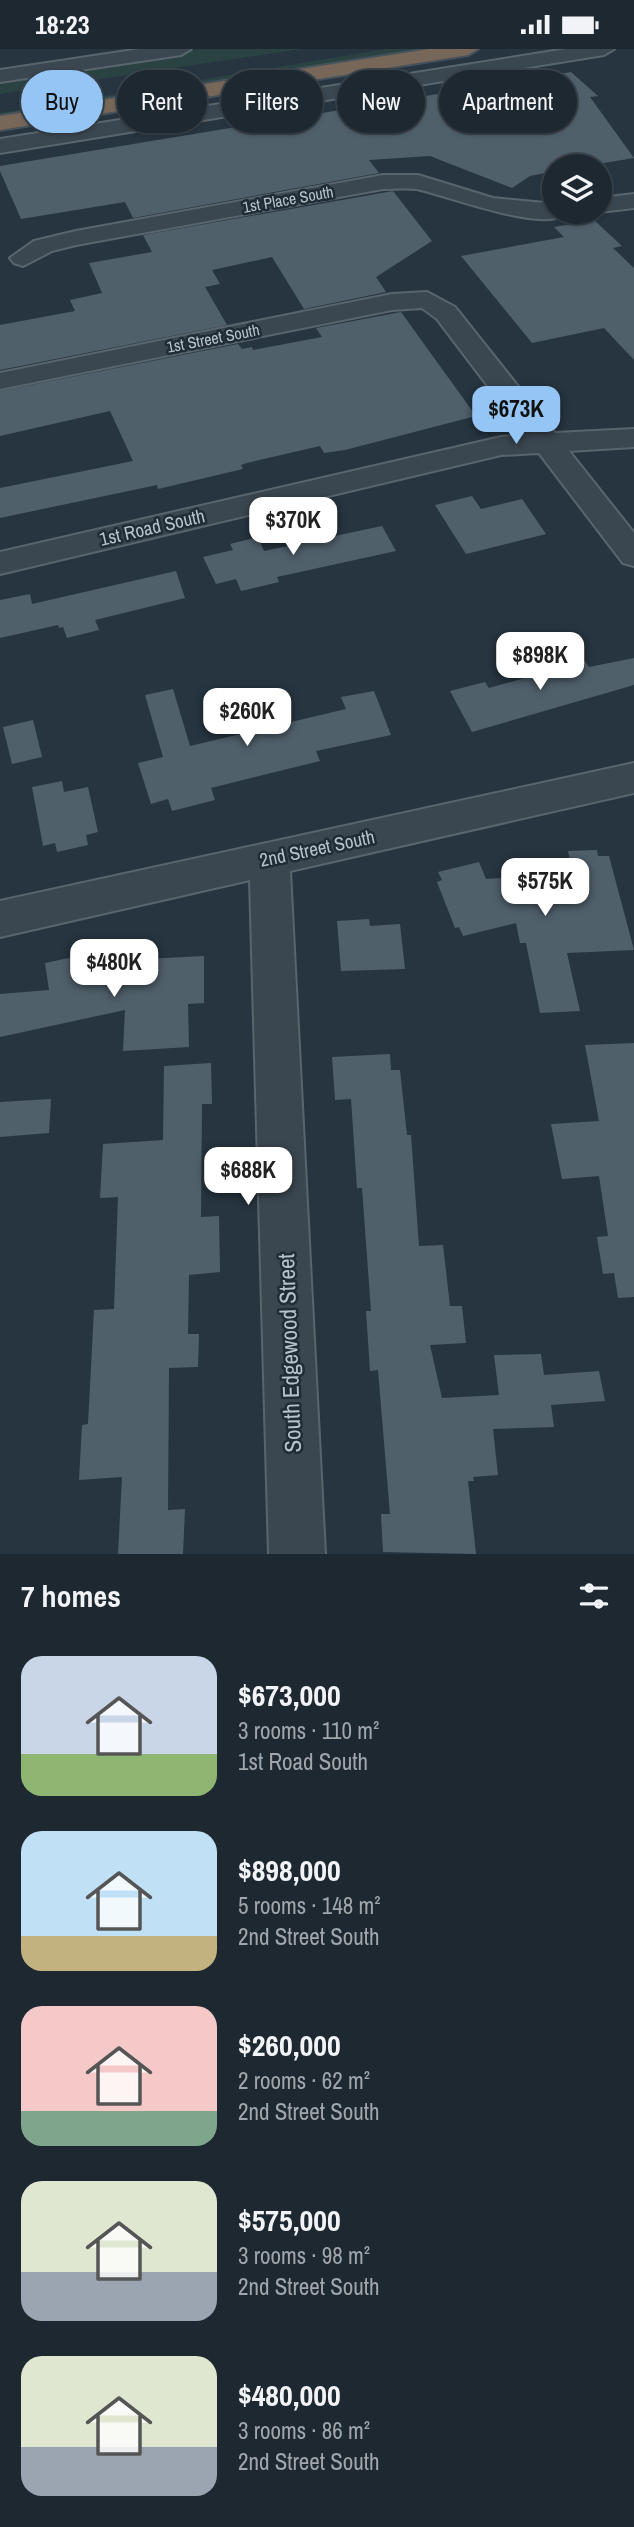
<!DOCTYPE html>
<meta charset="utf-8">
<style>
body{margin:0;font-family:"Archivo Narrow",sans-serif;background:#2a343c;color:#f1f3f6;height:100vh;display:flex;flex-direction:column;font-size:26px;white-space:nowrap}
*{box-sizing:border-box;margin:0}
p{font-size:23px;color:#a0a6ab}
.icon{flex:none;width:38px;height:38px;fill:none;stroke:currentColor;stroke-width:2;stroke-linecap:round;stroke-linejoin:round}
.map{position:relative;height:1505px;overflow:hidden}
.panel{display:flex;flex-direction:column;background:#1d2830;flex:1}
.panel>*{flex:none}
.banner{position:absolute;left:21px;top:21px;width:593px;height:63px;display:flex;gap:14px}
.tools{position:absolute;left:542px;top:105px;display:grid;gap:14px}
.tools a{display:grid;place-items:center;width:70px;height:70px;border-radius:50%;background:#1d2830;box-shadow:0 2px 5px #0004,0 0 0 2px #3b444c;font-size:35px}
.price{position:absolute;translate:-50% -60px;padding:0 16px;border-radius:14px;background:#fff;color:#222;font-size:23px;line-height:46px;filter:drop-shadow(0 2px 4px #0008)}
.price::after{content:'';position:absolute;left:50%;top:42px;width:21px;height:16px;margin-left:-10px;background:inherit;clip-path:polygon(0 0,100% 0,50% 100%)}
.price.active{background:#94c5f4;color:#111}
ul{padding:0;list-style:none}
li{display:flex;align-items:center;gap:21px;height:175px;padding:0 21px}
li span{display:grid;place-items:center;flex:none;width:196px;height:140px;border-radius:21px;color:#555}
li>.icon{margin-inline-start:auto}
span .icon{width:84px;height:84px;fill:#fffc;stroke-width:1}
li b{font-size:30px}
h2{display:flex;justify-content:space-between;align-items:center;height:84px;padding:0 21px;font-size:30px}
.chip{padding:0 24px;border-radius:32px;background:#1d2830;box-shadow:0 2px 5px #0004,0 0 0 2px #3b444c;font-size:24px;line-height:63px}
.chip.active{background:#94c5f4;color:#111}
.status{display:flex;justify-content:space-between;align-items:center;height:49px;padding:0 35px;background:#1d2830;direction:ltr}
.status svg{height:19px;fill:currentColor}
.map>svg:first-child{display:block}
.green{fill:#2a4342}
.building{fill:#50606b}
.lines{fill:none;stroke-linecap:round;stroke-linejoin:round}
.minor-casing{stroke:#59656d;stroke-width:4}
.highway-casing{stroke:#46525b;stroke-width:4}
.minor{fill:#3b4750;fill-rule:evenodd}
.highway{fill:#766759;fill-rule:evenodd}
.labels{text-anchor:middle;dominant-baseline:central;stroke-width:5;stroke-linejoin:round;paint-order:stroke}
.far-street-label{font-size:16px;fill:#b8c2ca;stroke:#202c36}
.street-label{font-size:19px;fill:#b8c2ca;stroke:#202c36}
.near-street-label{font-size:23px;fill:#b8c2ca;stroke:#202c36}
</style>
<div class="status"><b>18:23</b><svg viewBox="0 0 49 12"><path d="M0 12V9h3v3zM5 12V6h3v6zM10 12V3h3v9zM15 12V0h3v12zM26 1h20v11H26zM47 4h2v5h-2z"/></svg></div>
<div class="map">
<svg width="634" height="1505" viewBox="0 0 634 1505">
<rect width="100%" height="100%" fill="#273540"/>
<g class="green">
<path d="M202,0H302L0,45V30Z"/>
<path d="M387,0H438L0,69V64Z"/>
</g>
<g class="building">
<path d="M571,23L598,47L590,48L634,109L585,117H555V122L530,127L512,139L430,107L369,111L379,124L133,169L125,153L21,170L0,122V117Z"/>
<path d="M393,142L432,192L376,228L386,243L304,260L272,208L212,221L220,235L205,238L227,276L0,321V276L75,262L70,251L102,244L89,214L152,203L143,186Z"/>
<path d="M594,171L622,197L613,199L634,219V311L604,279L532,294L461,207L564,188L554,178Z"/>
<path d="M401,263L476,367L345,401L324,404L320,397L247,414L241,416L243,420L158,440L157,436L0,469V439L133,412L110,362L0,387V342L238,295L242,300L252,298L253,301L322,288L316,279Z"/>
<path d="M472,447L481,460L522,450L546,485L466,505L435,456Z"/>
<path d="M382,477L396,502L277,528L279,533L241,542L236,530L216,535L203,508L233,501L230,495L258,488L264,502Z"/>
<path d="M176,522L185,549L95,571L99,581L67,589L63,578L59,579L58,576L0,589V551L30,545L32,555Z"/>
<path d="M634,609V636L472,683L450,642L485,633L489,639L585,612L589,618Z"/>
<path d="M173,640L190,697L346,660L341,648L374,642L391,686L316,702L320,712L211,739L215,751L172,762L168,750L151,755L138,714L163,708L145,646Z"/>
<path d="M33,671L42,708L12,715L3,678Z"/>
<path d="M62,732L64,743L88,738L98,783L86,786L88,796L57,803L55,794L43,797L32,738Z"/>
<path d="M597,801L598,807H609L634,901L567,904L580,962L540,964L526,894H520L516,874L463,887L459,878L455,879L437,833L442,831L438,823L479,813L486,830L573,825L568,802Z"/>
<path d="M369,870L370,877L400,875L405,920L341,922L337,872Z"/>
<path d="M87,905L88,913L204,907V954L188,955L189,998L123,1002L125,961L0,988V945L49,941L45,914Z"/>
<path d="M634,994V1248L618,1249L614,1224L603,1225L597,1188L608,1187L599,1127L562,1130L551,1075L599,1072L585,996Z"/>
<path d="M390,1005L391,1021H400L407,1086H411L419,1197L443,1196L450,1257H462L466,1294L430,1296L442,1349L499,1346L494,1306L541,1305L544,1326L599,1322L605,1352L551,1356L554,1378L493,1380L498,1426L473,1428L474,1432H468L476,1505L383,1503L381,1465H390L378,1321L370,1322L366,1262H371L362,1139H357L351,1050L335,1051L332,1008Z"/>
<path d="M211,1014L212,1055H202L201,1168L219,1167L220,1223L189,1226L188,1285H199L198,1318L169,1319L168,1461L185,1460L183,1505H118L122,1428L79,1431L82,1376L88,1375L94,1261L114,1260L118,1148L100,1149L103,1095L163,1091L164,1017Z"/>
<path d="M51,1050L49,1084L0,1088V1053Z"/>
</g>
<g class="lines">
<defs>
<g id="minor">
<path d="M140,0H191L181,6L0,33V21Z"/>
<path d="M566,0H614L604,6L0,104V90Z"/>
<path d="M383,126H418L493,149L555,155V163H567C549,187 441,144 416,140C405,139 393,140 383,140L76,196L52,202L23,217L14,214L10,209L34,192L76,182Z"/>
<path d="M634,145V159L600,163H598L600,149Z"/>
<path d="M427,243L455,258L555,384L634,380V398L569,402L634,484V517L623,514L539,404L501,406L0,525V503L501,388L525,386L437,270L422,259L392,261L0,340V324L392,245Z"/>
<path d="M634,714V744L290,822L325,1505H269L250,831L0,888V852Z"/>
</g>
<path id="highway" d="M429,0H478L468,6L0,81V67Z"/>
</defs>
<use href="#minor" class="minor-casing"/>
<use href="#highway" class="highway-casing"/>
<use href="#minor" class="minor"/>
<use href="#highway" class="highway"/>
</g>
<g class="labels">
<g class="far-street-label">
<text transform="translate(288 150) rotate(-10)">1st Place South</text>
<text transform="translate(213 289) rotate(-11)">1st Street South</text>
</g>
<g class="street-label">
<text transform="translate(152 478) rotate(-13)">1st Road South</text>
<text transform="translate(317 799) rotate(-12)">2nd Street South</text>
</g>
<g class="near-street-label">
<text transform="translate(289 1304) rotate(-92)">South Edgewood Street</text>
</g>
</g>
</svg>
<div class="tools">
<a><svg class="icon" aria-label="layers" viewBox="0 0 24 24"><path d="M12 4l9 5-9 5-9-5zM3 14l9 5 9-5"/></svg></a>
</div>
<b class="price active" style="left:516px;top:397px">$673K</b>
<b class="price" style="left:293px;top:508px">$370K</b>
<b class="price" style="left:540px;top:643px">$898K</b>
<b class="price" style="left:247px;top:699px">$260K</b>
<b class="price" style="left:545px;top:869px">$575K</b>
<b class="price" style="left:114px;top:950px">$480K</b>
<b class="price" style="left:248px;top:1158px">$688K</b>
<div class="banner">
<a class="chip active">Buy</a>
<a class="chip">Rent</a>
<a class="chip">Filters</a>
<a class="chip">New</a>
<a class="chip">Apartment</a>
</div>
</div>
<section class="panel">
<h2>7 homes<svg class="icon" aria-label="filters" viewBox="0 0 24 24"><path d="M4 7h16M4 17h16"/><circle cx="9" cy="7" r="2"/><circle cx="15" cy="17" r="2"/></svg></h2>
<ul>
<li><span style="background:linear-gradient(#c9d6e8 70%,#8fb573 0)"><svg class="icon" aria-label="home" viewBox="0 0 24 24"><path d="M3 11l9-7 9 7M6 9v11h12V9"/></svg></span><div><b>$673,000</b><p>3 rooms · 110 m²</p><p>1st Road South</p></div></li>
<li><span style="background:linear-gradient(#bfe0f5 75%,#c2b280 0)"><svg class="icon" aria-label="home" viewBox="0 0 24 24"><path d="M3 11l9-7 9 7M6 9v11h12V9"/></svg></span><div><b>$898,000</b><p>5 rooms · 148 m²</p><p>2nd Street South</p></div></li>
<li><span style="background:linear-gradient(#f6c9c9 75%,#7fa58c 0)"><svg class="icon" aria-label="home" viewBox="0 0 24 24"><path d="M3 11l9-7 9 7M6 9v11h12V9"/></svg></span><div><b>$260,000</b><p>2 rooms · 62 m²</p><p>2nd Street South</p></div></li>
<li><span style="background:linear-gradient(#dfe7d0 65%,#9aa5b1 0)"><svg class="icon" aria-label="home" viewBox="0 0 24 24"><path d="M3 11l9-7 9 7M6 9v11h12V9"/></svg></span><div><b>$575,000</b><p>3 rooms · 98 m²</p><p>2nd Street South</p></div></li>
<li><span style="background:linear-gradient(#dfe7d0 65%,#9aa5b1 0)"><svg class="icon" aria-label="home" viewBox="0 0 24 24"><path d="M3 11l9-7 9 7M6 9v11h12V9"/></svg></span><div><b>$480,000</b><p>3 rooms · 86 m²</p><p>2nd Street South</p></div></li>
</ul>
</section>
